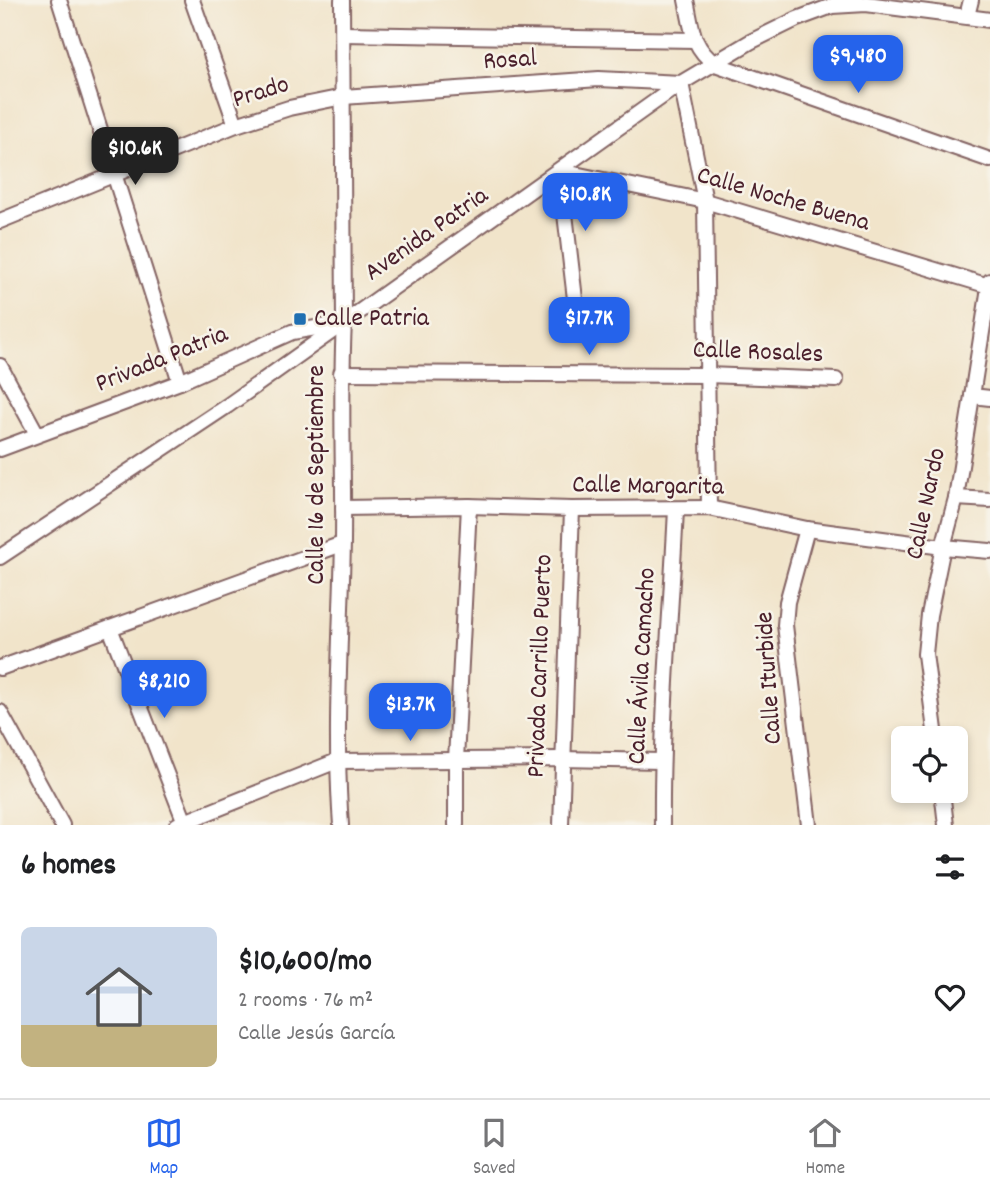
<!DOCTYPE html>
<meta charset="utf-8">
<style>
body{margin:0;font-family:Dekko,sans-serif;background:#f2f2f2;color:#202124;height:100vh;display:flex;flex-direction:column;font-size:26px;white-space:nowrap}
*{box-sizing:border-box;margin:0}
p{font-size:23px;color:#757577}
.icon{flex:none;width:38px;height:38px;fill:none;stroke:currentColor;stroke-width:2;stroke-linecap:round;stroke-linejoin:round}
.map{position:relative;height:825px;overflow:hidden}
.sheet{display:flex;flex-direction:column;background:#fff;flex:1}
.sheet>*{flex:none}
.fabs{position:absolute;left:891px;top:726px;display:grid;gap:14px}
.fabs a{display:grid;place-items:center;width:77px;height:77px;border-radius:10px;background:#fff;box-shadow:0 4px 10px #0003;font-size:35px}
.price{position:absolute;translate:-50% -60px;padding:0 16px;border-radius:14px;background:#2563eb;color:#fff;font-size:23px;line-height:46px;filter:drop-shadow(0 2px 4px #0008)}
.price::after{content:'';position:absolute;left:50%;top:42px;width:21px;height:16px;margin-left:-10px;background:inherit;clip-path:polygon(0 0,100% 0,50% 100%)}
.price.selected{background:#222;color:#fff}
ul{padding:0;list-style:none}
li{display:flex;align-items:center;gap:21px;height:175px;padding:0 21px}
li+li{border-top:2px solid #e0e0e0}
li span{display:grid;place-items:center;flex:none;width:196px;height:140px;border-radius:10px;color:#555}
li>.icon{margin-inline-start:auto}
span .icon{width:84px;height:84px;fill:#fffc;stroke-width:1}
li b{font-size:30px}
h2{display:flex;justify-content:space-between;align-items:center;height:84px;padding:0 21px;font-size:30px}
.tab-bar{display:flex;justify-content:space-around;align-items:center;height:98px;border-top:2px solid #e0e0e0;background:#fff;font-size:19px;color:#757577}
.tab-bar a{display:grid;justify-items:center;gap:4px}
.tab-bar .selected{color:#2563eb}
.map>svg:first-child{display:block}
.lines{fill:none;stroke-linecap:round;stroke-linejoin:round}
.street-casing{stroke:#846463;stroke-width:18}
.street{stroke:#fff;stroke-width:14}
.poi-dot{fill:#1f6fb2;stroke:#f7f3e8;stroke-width:2.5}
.labels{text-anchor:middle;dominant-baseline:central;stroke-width:5;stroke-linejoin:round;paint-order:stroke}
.street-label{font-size:26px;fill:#4a1f2b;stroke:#f7f3e8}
.poi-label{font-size:26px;fill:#4a1f2b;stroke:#f7f3e8;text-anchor:start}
</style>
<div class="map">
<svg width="990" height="825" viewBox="0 0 990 825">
<rect width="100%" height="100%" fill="#f7f3e8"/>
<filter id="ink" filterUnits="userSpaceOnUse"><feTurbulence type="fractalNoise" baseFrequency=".0143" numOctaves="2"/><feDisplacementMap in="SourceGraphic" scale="14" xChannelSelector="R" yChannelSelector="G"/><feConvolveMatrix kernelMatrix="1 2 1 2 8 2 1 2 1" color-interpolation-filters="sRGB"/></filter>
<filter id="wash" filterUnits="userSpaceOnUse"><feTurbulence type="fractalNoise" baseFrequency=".00686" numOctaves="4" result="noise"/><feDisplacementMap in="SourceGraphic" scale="28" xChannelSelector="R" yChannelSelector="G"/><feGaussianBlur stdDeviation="1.57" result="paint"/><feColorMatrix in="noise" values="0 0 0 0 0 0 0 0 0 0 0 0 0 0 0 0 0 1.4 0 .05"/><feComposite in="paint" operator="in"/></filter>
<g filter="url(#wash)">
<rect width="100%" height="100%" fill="#f1e4ca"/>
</g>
<g filter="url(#ink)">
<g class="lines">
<defs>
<g id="street">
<path d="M59,0L180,382"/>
<path d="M192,0L236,125"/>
<path d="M686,0C692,27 691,46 715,64L990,160"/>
<path d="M967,16L971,0"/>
<path d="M343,34L695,40"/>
<path d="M0,221L236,125L289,108L343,97L599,79L681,83L705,201L709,508"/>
<path d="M575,299L560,171L705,201L989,286"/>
<path d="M0,366L37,434"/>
<path d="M341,373L707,375L836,380"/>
<path d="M972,396L990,398"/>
<path d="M0,449L180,382L292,332L340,324"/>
<path d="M956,498L990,500"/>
<path d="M343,508L469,506L572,509L709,508L807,529L943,547L990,551"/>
<path d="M807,529L787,602L785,625L809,825"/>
<path d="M0,557L227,406L681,83L750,42L797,19L832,6L866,4L990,20"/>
<path d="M110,628L186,825"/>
<path d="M0,668L342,544"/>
<path d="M0,712L62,825"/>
<path d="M936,738L925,654L929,615L943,547L956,498L990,281"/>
<path d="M942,791L946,825"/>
<path d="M177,825L337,761L561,759L661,761"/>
<path d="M341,825C334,731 341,636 343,542C344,469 340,396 344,323L342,0"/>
<path d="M456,825V760L469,506"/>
<path d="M561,825L572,509"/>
<path d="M662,825C661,720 671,615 676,509"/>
</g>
</defs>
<use href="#street" class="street-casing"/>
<use href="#street" class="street"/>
</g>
</g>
<rect class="poi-dot" x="293" y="312" width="14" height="14" rx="3.5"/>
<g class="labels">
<g class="street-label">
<text transform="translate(510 61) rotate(-4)">Rosal</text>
<text transform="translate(261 93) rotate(-17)">Prado</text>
<text transform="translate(783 200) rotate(16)">Calle Noche Buena</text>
<text transform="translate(427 235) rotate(-35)">Avenida Patria</text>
<text transform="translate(758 353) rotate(2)">Calle Rosales</text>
<text transform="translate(162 360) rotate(-22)">Privada Patria</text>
<text transform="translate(317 475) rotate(-90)">Calle 16 de Septiembre</text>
<text transform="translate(648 487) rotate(1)">Calle Margarita</text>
<text transform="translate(927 504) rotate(-78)">Calle Nardo</text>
<text transform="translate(541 666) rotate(-88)">Privada Carrillo Puerto</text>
<text transform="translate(643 666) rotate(-87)">Calle Ávila Camacho</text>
<text transform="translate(770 678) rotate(-94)">Calle Iturbide</text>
</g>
<g class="poi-label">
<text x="314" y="319">Calle Patria</text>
</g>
</g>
</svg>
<div class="fabs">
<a><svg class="icon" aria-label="locate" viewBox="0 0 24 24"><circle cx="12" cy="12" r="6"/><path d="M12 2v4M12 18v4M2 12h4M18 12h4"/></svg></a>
</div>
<b class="price" style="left:858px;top:95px">$9,480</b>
<b class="price selected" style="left:135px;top:187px">$10.6K</b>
<b class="price" style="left:585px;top:233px">$10.8K</b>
<b class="price" style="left:589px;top:357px">$17.7K</b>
<b class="price" style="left:164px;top:720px">$8,210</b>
<b class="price" style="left:410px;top:743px">$13.7K</b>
</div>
<section class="sheet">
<h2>6 homes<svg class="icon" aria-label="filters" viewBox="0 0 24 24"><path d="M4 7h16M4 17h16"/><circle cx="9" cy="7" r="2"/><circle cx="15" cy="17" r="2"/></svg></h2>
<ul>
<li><span style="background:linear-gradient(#c9d6e8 70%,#c2b280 0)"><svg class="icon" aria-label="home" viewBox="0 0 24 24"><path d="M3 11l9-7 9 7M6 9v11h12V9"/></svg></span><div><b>$10,600/mo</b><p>2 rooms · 76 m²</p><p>Calle Jesús García</p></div><svg class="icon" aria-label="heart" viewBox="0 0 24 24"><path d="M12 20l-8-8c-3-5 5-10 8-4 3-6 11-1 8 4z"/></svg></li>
</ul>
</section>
<nav class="tab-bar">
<a class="selected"><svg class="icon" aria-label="map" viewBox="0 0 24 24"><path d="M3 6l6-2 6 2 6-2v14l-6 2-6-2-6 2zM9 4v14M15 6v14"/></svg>Map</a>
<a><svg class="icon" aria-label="saved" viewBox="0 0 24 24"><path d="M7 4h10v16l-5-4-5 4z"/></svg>Saved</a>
<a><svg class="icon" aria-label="home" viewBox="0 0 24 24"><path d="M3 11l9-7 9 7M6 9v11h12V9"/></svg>Home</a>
</nav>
